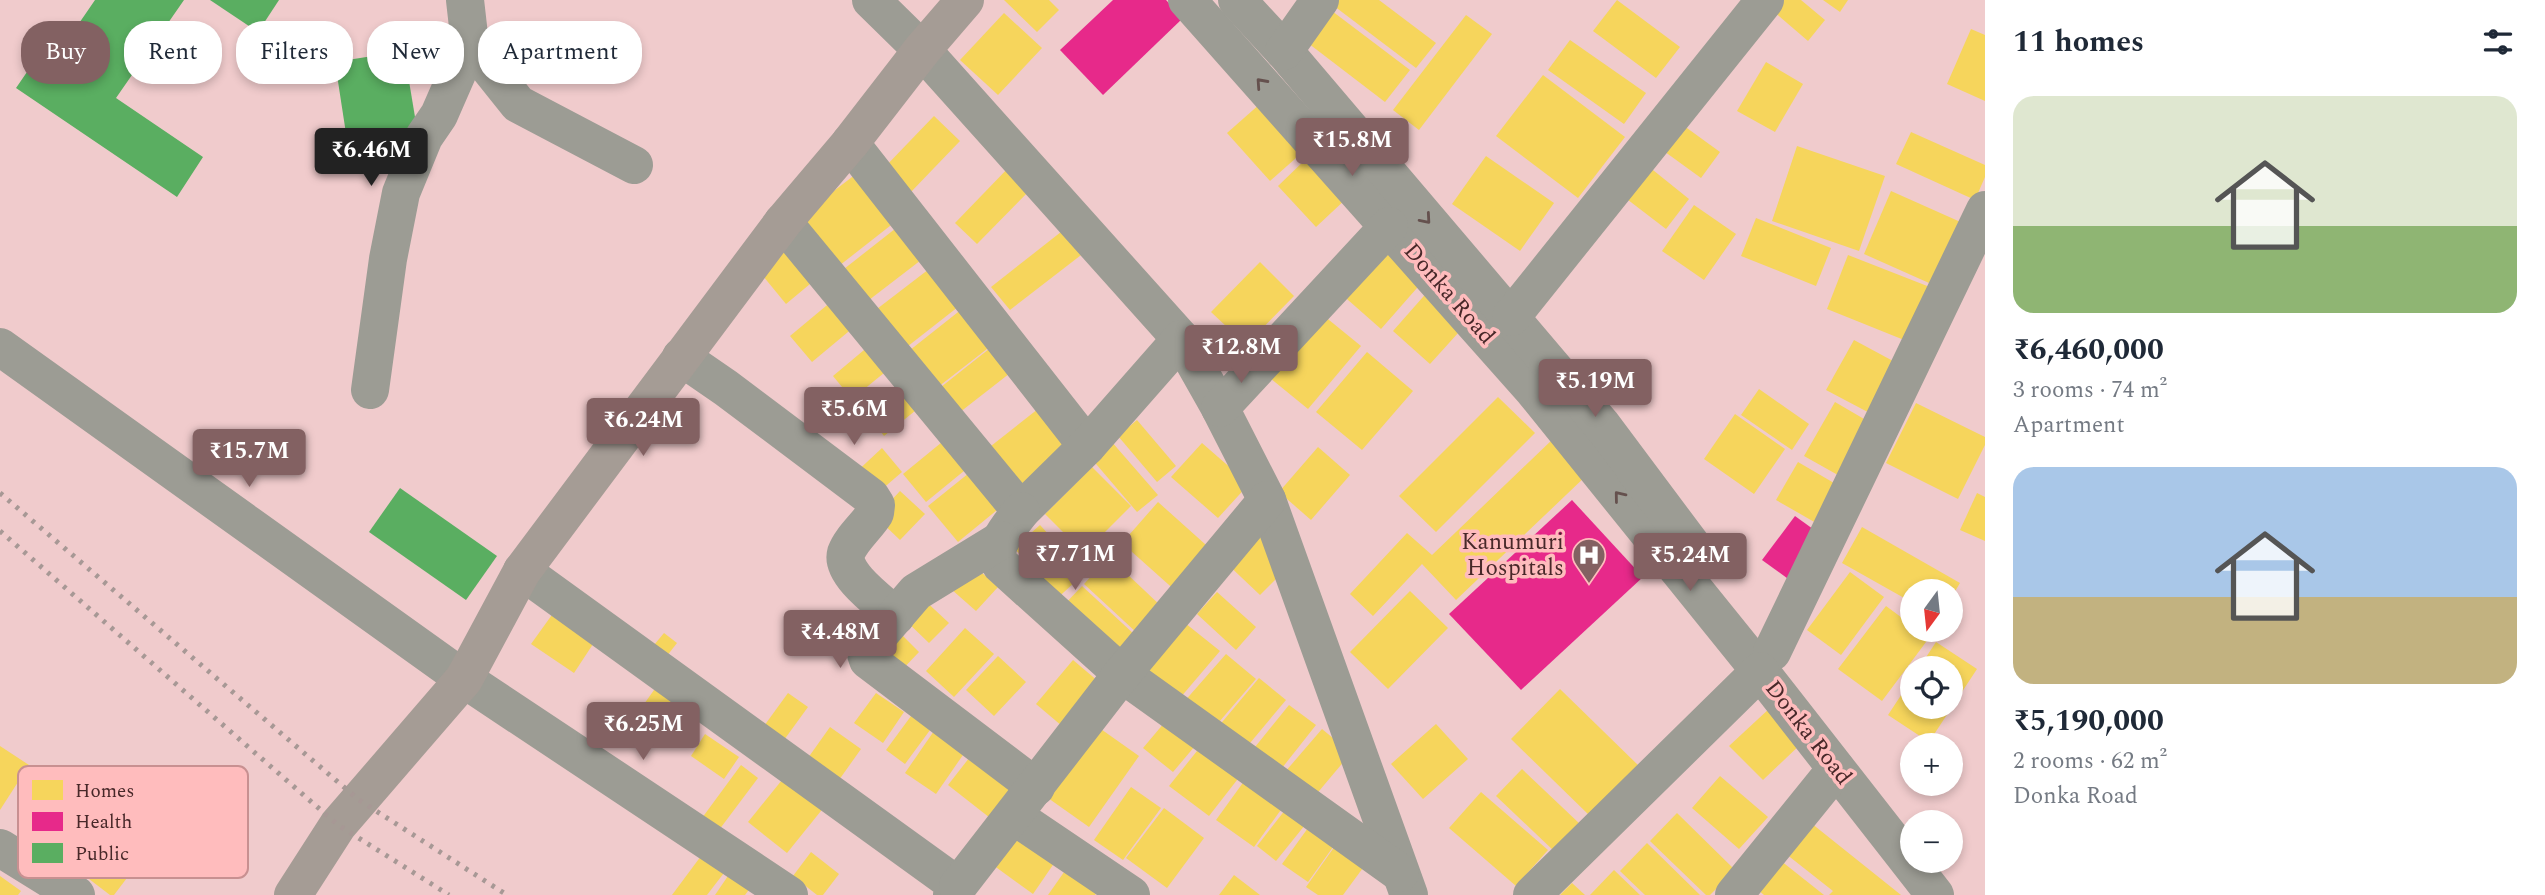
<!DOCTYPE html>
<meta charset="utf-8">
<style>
body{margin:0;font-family:Spectral,serif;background:#f6f6f7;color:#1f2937;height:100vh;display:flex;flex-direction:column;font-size:26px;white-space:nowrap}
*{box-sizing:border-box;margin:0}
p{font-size:23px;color:#747a83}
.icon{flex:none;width:38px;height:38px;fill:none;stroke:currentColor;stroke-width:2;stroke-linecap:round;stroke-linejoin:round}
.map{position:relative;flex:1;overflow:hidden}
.panel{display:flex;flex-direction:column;background:#fff;width:560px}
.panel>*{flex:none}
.banner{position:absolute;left:21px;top:21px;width:665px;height:63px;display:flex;gap:14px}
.needle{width:46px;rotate:195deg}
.fabs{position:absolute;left:1900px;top:579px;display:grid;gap:14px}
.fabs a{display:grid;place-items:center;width:63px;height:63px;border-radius:50%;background:#fff;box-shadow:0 4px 10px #0003;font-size:35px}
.price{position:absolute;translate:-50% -60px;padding:0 16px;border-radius:7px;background:#836162;color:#fff;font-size:23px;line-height:46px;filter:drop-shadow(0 2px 4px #0008)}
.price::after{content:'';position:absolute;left:50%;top:42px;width:21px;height:16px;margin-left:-10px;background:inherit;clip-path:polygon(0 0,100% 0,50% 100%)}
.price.selected{background:#222;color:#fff}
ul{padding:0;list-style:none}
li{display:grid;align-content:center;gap:14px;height:371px;padding:0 28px}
li span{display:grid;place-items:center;height:217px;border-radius:21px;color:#555}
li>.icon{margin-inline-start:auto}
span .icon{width:126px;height:126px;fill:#fffc;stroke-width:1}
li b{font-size:30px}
h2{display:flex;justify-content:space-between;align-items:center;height:84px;padding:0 28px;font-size:30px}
.chip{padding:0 24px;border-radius:28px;background:#fff;box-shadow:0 4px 10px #0003;font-size:24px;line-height:63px}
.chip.selected{background:#836162;color:#fff}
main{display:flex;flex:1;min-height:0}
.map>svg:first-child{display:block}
.homes{fill:#f6d55c}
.health{fill:#e7298a}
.public{fill:#5aae61}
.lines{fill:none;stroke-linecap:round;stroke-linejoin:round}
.minor{stroke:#9c9c94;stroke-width:38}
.major{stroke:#a59c95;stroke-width:38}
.rail{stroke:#a79895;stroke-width:5;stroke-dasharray:3.5 7;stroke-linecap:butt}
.oneway{stroke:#65514e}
.labels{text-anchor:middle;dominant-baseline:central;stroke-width:7;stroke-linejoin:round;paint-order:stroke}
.street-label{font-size:23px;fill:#482829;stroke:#ffbcbd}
.poi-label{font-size:23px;fill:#482829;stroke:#ffbcbd;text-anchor:end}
.key{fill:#ffbcbd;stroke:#c89091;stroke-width:2}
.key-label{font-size:19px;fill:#482829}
</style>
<main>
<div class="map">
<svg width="1985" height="895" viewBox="0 0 1985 895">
<rect width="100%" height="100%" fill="#f0cbcc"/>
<g class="homes">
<path d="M1004,0H1049L1059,10L1037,32Z"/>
<path d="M1339,0H1379L1436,43L1416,68L1334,6Z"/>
<path d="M1617,0L1680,47L1656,78L1593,31Z"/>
<path d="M1781,0H1801L1825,20L1808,41L1772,10Z"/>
<path d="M1823,0H1848L1840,12Z"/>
<path d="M1328,8L1410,70L1385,102L1304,40Z"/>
<path d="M1004,13L1042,48L998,95L960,60Z"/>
<path d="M1466,15L1492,34L1419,130L1393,110Z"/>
<path d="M1971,29L1985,35V101L1947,84Z"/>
<path d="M1570,40L1646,93L1624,124L1548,70Z"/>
<path d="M1766,62L1803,84L1775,132L1737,111Z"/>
<path d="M1543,75L1625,137L1578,198L1496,136Z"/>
<path d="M1261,103L1304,151L1270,181L1227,133Z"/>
<path d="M934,116L960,141L909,194L883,169Z"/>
<path d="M1680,123L1720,152L1701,178L1661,149Z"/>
<path d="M1911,132L1985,165V177L1975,200L1896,164Z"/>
<path d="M1797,146L1885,176L1859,251L1772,221Z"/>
<path d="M1486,156L1554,203L1520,251L1452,204Z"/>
<path d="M1308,157L1347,198L1316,227L1278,186Z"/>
<path d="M1643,162L1689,199L1666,229L1619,193Z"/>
<path d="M1012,164L1034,186L977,244L955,223Z"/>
<path d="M856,174L895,222L835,269L796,220Z"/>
<path d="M1891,191L1965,224L1938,287L1864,254Z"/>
<path d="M1694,205L1736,234L1704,280L1662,251Z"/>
<path d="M1756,218L1831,248L1816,286L1741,256Z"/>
<path d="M900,225L925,257L869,300L844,269Z"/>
<path d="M1066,228L1085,252L1010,310L991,287Z"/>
<path d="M795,241L822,274L786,304L759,271Z"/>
<path d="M1382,243L1424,280L1381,329L1339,292Z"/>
<path d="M1848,255L1940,291L1919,346L1827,309Z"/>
<path d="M1260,262L1294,296L1246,345L1211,312Z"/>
<path d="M933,266L963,303L903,350L873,312Z"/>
<path d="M1430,289L1468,322L1430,364L1393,331Z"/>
<path d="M832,301L854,327L812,362L790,336Z"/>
<path d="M967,305L996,342L929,394L900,358Z"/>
<path d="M1318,311L1361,346L1308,409L1265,374Z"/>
<path d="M876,340L895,364L852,399L833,376Z"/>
<path d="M1854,340L1906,368L1879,418L1826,390Z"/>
<path d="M994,345L1014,370L955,416L936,391Z"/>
<path d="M1367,352L1413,391L1362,450L1316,412Z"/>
<path d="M906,378L926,402L884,436L865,411Z"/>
<path d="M1759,389L1809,424L1792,450L1741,415Z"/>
<path d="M1498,397L1535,433L1436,532L1399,496Z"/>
<path d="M1835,402L1876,426L1845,479L1804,456Z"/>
<path d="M1916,403L1985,437V445L1958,499L1886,463Z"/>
<path d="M1043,405L1077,449L1026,489L991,446Z"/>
<path d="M1735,414L1785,449L1754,494L1704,459Z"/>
<path d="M1137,420L1176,466L1157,482L1118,436Z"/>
<path d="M947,438L970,466L926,502L903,474Z"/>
<path d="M1554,438L1588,474L1456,600L1422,564L1373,616L1350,594L1407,533L1432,555Z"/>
<path d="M1111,441L1158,495L1137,512L1091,458Z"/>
<path d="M1202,443L1249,484L1218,518L1171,477Z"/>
<path d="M1318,447L1350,475L1311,520L1279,492Z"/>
<path d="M882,448L902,472L873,497L852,476Z"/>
<path d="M1798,462L1846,490L1823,527L1776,500Z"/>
<path d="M979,465L1008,501L958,542L928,506Z"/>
<path d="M1092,467L1131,506L1084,553L1045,514Z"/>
<path d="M900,491L925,514L900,540L876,517Z"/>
<path d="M1977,493L1985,497V541L1960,530Z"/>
<path d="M1158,502L1215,553L1178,593L1122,543Z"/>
<path d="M1040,525L1060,547L1034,570L1014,548Z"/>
<path d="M1254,525L1283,572L1260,595L1222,559Z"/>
<path d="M1862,527L1960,583L1951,598V592H1913V603L1842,563Z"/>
<path d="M1066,550L1087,571L1052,603L1032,581Z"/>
<path d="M1109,557L1162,607L1137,633L1084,584Z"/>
<path d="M973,565L998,587L976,611L951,589Z"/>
<path d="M1850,572L1884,597L1841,655L1807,630Z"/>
<path d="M1082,586L1135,635L1117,654L1064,605Z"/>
<path d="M1410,591L1448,628L1388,689L1350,652Z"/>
<path d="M1217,592L1256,627L1236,650L1197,614Z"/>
<path d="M920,596L949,623L929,643L901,616Z"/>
<path d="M1886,606L1913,626V630H1918L1929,638L1882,701L1838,669Z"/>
<path d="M554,612L595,641L574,673L531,644Z"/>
<path d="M1185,623L1220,651L1180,698L1146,670Z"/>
<path d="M965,628L994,654L954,697L926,671Z"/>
<path d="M664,633L677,643L663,661L649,651Z"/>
<path d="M900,633L919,652L899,673L879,654Z"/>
<path d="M1936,642L1977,669L1929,742L1888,715L1913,677V707H1951V668H1919Z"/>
<path d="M1226,654L1256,679L1213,729L1183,703Z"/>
<path d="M998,656L1026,682L994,716L966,690Z"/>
<path d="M1073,660L1099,682L1062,726L1036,704Z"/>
<path d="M1259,678L1286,700L1245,749L1218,727Z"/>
<path d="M659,683L699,713L677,743L637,714Z"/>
<path d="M1560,689L1640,767L1591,817L1511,739Z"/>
<path d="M788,693L808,707L784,740L764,726Z"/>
<path d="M876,693L904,712L883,743L854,723Z"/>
<path d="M1289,705L1316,725L1282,768L1255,747Z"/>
<path d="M1771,707L1803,742L1763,780L1729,746Z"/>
<path d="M914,712L933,726L905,764L886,750Z"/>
<path d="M1170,716L1200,740L1173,772L1143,748Z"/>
<path d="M1436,724L1468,759L1423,799L1391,764Z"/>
<path d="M830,727L861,749L834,787L803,765Z"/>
<path d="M1098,727L1139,756L1089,827L1048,798Z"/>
<path d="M1322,729L1351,753L1314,797L1285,772Z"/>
<path d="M934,731L965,752L936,794L905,773Z"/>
<path d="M705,734L739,757L724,779L691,756Z"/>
<path d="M1205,741L1244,771L1209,816L1169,786Z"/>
<path d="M0,746L29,765L0,810Z"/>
<path d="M973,753L1024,793L999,825L948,785Z"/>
<path d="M741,765L758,778L719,830L702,818Z"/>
<path d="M1522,769L1581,825L1555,852L1496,796Z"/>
<path d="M790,770L829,801L787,853L748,822Z"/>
<path d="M1250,773L1288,800L1254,847L1216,820Z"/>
<path d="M1720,776L1768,817L1739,849L1692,808Z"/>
<path d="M1131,787L1161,808L1123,860L1094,840Z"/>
<path d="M1481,792L1548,850L1516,886L1449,828Z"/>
<path d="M41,793L136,866L114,895H110L17,824Z"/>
<path d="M1289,805L1309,820L1276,861L1257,846Z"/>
<path d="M1164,808L1204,838L1167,888L1126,858Z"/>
<path d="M1677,813L1735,870L1710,895H1706L1650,841Z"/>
<path d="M1806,819L1901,895H1829L1833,891L1781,850Z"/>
<path d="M1313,821L1338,840L1308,882L1282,864Z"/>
<path d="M1017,831L1057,859L1033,894L993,865Z"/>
<path d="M1342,836L1371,857L1343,895H1318L1306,887Z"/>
<path d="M1647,843L1700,895H1645L1620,871Z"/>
<path d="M704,852L727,869L707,895H672Z"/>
<path d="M811,852L839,874L823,895H817L793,876Z"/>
<path d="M1775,856L1824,895H1764L1752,885Z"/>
<path d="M1069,865L1101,887L1095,895H1048Z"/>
<path d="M1614,870L1640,895H1590Z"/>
<path d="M730,873L751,887L745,895H715Z"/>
<path d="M1234,875L1260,895H1219Z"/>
<path d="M0,876L21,891L18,895H0Z"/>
<path d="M1572,883L1585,895H1560Z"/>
</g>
<g class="health">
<path d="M1113,0H1166L1183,18L1103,95L1060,50Z"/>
<path d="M1572,500L1643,577L1521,690L1449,614Z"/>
<path d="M1795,516L1824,537L1791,581L1762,560Z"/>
</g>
<g class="public">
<path d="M95,0H184L116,98L203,157L177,197L16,88L47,43L60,51Z"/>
<path d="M210,0H279L258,32Z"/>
<path d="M404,51L417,129L347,140L335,62Z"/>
<path d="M400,488L497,556L466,600L369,532Z"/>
</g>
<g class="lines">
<g class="minor">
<path d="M871,0L922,50L1181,339L1220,408L1267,500L1409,895"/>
<path d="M1187,0L1534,391L1760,671L1935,895"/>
<path d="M1237,0L1284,51L1601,424L1699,555"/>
<path d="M470,44L518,104L634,165"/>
<path d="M1284,51L1320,0"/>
<path d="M850,143L1087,446"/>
<path d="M783,222L1021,511L1087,446L1181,339"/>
<path d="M1511,317L1765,0"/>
<path d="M0,347L464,679L789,895"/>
<path d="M681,357L726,388L871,497L876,505L875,513C867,526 851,539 846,553C840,574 882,603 896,616"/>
<path d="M370,390L388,259L401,193L424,137L439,115L470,44L465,0"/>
<path d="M1220,408L1389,226"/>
<path d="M1021,511C1010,526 989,547 1001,565L1122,674L1400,873"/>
<path d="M1001,540L916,592L879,635L866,654L868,660L1036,787"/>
<path d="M522,571L958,886L952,895"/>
<path d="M1772,652L1985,210"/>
<path d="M1014,816L1131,895"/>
<path d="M0,848L76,895"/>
<path d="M958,886L1122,674L1267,500"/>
<path d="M1532,895L1760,671"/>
<path d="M1734,895L1836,769"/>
</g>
<path class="major" d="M293,895L338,825L464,679L522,571L783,222L850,143L922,50L965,0"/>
<g class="rail">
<path d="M0,493L359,800L507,895"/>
<path d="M0,531L338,825L449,895"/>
</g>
</g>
<defs><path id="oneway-chevron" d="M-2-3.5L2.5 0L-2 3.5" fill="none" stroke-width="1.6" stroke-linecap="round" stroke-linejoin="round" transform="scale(1.75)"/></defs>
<g class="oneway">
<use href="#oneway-chevron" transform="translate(1261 83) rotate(-132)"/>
<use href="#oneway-chevron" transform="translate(1426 219) rotate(49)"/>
<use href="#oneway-chevron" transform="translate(1619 496) rotate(-129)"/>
</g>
<defs>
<symbol id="hospital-pin" viewBox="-11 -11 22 30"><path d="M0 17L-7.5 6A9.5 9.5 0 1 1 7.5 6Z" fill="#836162" stroke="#ffbcbd"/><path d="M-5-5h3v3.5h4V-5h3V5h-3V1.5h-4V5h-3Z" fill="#fff"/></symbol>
</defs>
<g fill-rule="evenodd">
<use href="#hospital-pin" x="1570" y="536" width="38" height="52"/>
</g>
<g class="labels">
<g class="street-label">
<text transform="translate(1449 294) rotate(49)">Donka Road</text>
<text transform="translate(1808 733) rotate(52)">Donka Road</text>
</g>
<g class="poi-label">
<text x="1564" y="542">Kanumuri<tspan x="1564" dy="26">Hospitals</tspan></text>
</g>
</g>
<rect x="18" y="766" width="230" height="112" rx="10" class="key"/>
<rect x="32" y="780" width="31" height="20" fill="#f6d55c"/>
<rect x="32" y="812" width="31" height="19" fill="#e7298a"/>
<rect x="32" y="843" width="31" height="20" fill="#5aae61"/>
<g class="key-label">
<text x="75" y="797">Homes</text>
<text x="75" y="828">Health</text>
<text x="75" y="860">Public</text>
</g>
</svg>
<div class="fabs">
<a><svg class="needle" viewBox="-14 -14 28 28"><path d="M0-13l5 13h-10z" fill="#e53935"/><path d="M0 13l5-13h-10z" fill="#747a83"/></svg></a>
<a><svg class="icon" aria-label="locate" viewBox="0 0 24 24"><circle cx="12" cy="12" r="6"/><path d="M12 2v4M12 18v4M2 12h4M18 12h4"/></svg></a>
<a>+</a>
<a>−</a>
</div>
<b class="price" style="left:1352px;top:178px">₹15.8M</b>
<b class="price selected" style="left:371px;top:188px">₹6.46M</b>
<b class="price" style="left:1241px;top:385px">₹12.8M</b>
<b class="price" style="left:1595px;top:419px">₹5.19M</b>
<b class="price" style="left:854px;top:447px">₹5.6M</b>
<b class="price" style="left:643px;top:458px">₹6.24M</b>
<b class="price" style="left:249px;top:489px">₹15.7M</b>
<b class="price" style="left:1075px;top:592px">₹7.71M</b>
<b class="price" style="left:1690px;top:593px">₹5.24M</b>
<b class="price" style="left:840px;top:670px">₹4.48M</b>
<b class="price" style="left:643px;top:762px">₹6.25M</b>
<div class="banner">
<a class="chip selected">Buy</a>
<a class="chip">Rent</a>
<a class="chip">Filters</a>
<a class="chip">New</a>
<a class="chip">Apartment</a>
</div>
</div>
<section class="panel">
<h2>11 homes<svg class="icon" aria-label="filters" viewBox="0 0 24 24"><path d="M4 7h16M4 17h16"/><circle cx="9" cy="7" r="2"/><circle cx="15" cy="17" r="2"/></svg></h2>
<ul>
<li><span style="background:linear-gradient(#dfe7d0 60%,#8fb573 0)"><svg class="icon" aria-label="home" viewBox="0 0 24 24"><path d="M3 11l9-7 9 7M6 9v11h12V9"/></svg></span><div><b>₹6,460,000</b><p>3 rooms · 74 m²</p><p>Apartment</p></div></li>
<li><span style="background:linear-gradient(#a9c7e8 60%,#c2b280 0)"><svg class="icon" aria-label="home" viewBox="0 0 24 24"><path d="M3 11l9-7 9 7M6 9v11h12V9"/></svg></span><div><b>₹5,190,000</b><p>2 rooms · 62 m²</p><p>Donka Road</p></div></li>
</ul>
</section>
</main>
